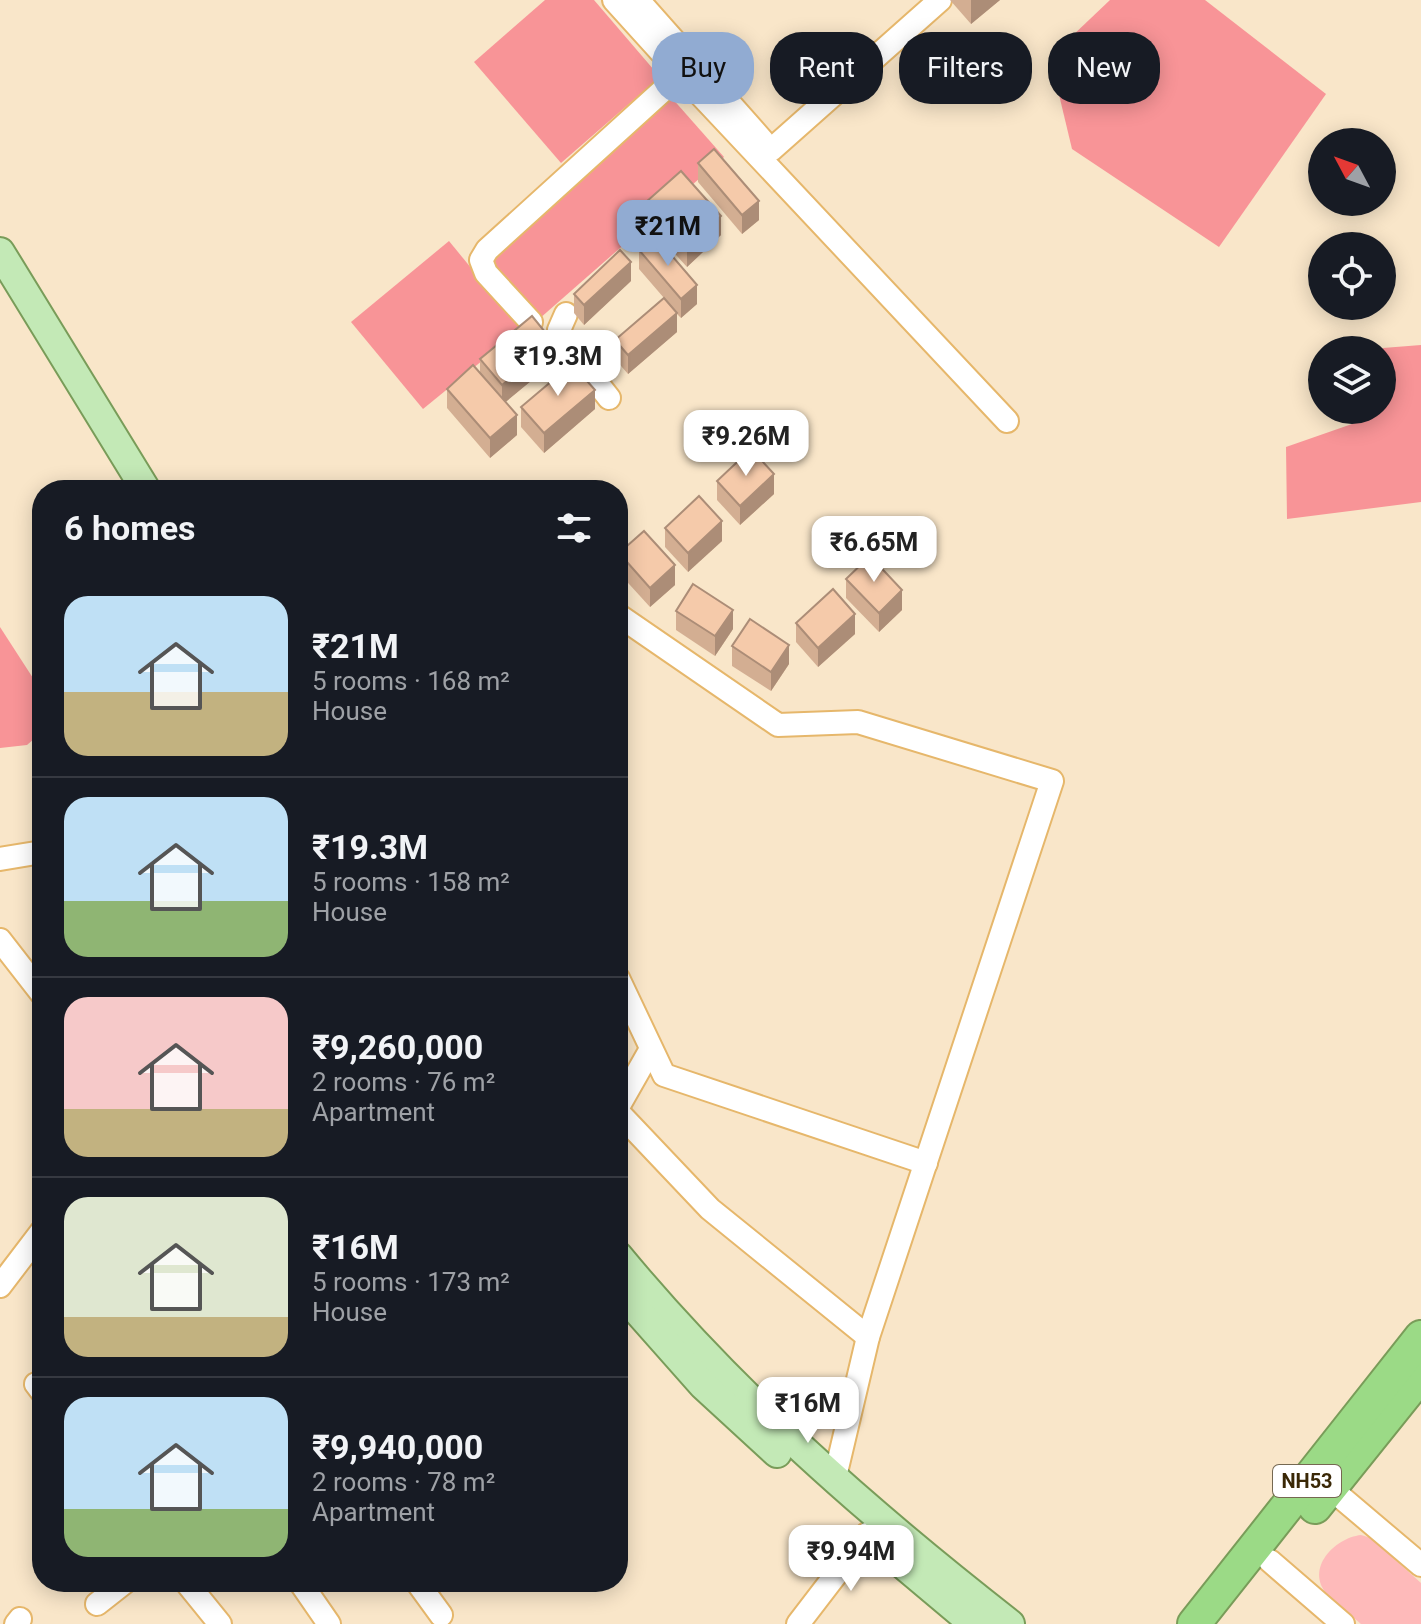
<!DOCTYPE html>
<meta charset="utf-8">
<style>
body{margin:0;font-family:Roboto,sans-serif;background:#242831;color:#f1f3f6;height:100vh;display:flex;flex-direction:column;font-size:30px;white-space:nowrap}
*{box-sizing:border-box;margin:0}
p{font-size:26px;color:#9ea1a6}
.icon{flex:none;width:44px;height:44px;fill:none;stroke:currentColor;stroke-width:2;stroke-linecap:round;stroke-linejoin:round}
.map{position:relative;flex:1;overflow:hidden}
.drawer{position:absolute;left:32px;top:480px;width:596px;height:1112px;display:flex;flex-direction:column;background:#171b24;border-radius:32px;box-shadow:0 4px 20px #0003}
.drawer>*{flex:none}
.top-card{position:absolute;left:652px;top:32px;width:648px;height:72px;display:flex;gap:16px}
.needle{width:52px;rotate:311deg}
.buttons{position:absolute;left:1308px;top:128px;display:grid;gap:16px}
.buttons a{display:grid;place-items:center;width:88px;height:88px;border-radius:50%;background:#171b24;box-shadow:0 4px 20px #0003;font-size:40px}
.price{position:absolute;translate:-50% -68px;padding:0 18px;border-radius:16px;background:#fff;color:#222;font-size:26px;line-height:52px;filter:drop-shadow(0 2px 4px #0008)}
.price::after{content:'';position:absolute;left:50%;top:48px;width:24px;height:18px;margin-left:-12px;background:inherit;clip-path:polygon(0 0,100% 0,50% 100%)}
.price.on{background:#91abd2;color:#111}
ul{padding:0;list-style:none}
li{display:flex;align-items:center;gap:24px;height:200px;padding:0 32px}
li+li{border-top:2px solid #363941}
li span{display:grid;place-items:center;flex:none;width:224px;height:160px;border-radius:24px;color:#555}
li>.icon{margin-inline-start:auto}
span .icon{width:96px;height:96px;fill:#fffc;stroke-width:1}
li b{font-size:34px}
h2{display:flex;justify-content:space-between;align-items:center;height:96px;padding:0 32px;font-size:34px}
.tag{padding:0 28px;border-radius:32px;background:#171b24;box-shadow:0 4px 20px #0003;font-size:28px;line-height:72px}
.tag.on{background:#91abd2;color:#111}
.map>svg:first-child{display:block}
.green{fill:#febaba}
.forest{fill:#f89497}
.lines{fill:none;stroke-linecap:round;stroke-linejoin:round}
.minor-casing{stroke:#e6b76b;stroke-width:26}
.major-casing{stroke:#799c59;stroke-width:32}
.highway-casing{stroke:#799c59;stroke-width:36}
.minor{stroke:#fff;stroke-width:22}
.major{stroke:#c3e9b6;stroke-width:28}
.highway{stroke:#9bda86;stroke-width:32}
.wall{fill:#d3ae92}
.shaded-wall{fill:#ac8d77}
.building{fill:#f5caaa;stroke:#ac8d77;stroke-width:2}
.labels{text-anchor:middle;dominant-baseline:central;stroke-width:8;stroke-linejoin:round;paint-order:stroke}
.shield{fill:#fff;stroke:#756851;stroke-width:2}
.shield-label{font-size:20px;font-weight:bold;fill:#3a2806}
</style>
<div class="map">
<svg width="1421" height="1624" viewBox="0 0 1421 1624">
<rect width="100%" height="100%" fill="#f9e6c9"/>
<path class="green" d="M1361,1535L1371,1538L1421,1583V1624H1361C1350,1614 1336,1605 1327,1594C1305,1569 1334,1538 1361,1535Z"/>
<g class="forest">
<path d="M545,0H594L660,77L561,163L474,62Z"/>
<path d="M1110,0H1205L1326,94L1219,247L1072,149L1050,57Z"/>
<path d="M671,97L724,157L539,319L486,260Z"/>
<path d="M449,241L521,329L423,409L351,322Z"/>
<path d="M1421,345V502L1287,519L1286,447L1372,417L1373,410H1382L1383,348Z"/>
<path d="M0,627L42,692V732L27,745L0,748Z"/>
</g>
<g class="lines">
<defs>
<g id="minor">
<path d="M614,0L681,74L1007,421"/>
<path d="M638,0L763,141"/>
<path d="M771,150L940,0"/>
<path d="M566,314L559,330L565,342L609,398"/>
<path d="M531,322L486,273L481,260L487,250L681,74"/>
<path d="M618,615L778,725L858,722L1052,781L868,1337L834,1481"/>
<path d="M0,859L42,852"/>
<path d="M0,940L42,994"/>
<path d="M618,978L664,1075L926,1163"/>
<path d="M618,1107L651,1049"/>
<path d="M618,1112L710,1209L868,1337"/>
<path d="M0,1286L42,1231"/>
<path d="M36,1384L42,1392"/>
<path d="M1330,1488L1421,1565"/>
<path d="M1270,1561L1343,1624"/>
<path d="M186,1582L220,1624"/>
<path d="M300,1582L329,1624"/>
<path d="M417,1582L441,1615"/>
<path d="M97,1604L125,1582"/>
<path d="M16,1624L20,1619"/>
<path d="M798,1624L867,1534"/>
</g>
<g id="major">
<path d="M0,252L146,490"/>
<path d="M618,1256C734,1396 868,1513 1010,1624"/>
<path d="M618,1289L703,1385L777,1453"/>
<path d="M874,1540L974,1624"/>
</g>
<g id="highway">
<path d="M1315,1507L1421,1375"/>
<path d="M1194,1624L1421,1337"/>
</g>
</defs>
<use href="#minor" class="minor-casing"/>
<use href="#major" class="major-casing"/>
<use href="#highway" class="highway-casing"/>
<use href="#minor" class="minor"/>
<use href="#major" class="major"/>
<use href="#highway" class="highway"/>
</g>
<g class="wall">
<path d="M950,0H1000L971,24Z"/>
<path d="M698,163L759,220L742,234L698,182Z"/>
<path d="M646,202L721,235L687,267L646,222Z"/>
<path d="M639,250L697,304L681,318L677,314V332L628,374L615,359V340L664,298L639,269Z"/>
<path d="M631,281L584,325L574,313V294Z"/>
<path d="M480,359L554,362L505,402L517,435L490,458L447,408V389L480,373Z"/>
<path d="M521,407L595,409L544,453L521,427Z"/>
<path d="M717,481L774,494L740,525L717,500Z"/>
<path d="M665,528L722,541L688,572L665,547Z"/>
<path d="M619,553L675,585L650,607L619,573Z"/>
<path d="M846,579L902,610L879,632L846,598Z"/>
<path d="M676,611L733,629L715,656L676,630Z"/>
<path d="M796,623L855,634L818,667L796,642Z"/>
<path d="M732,646L789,664L771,691L732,666Z"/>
</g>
<g class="shaded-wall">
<path d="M971,0H1000L971,24Z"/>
<path d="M759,201V220L742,234V215Z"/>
<path d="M721,216V235L687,267V247Z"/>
<path d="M631,262V281L584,325V305Z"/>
<path d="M697,285V304L681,318V299Z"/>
<path d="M677,313V332L628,374V355Z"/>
<path d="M554,343V362L502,405V385Z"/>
<path d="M595,390V409L544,453V433Z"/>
<path d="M517,415V435L490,458V438Z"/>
<path d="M774,474V494L740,525V506Z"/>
<path d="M722,521V541L688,572V553Z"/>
<path d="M675,565V585L650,607V588Z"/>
<path d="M902,590V610L879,632V613Z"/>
<path d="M733,610V629L715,656V636Z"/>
<path d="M855,614V634L818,667V648Z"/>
<path d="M789,645V664L771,691V672Z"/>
</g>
<g class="building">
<path d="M714,149L759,201L742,215L698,163Z"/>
<path d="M681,171L721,216L687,247L646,202Z"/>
<path d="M655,236L697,285L681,299L639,250Z"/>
<path d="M620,250L631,262L584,305L574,294Z"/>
<path d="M664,298L677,313L628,355L615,340Z"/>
<path d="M532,316L554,343L502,385L480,359Z"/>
<path d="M572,364L595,390L544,433L521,407Z"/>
<path d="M473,365L517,415L490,438L447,389Z"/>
<path d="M751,449L774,474L740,506L717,481Z"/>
<path d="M699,496L722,521L688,553L665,528Z"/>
<path d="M644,531L675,565L650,588L619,553Z"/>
<path d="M870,556L902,590L879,613L846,579Z"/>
<path d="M693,584L733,610L715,636L676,611Z"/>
<path d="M833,589L855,614L818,648L796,623Z"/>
<path d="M750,619L789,645L771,672L732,646Z"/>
</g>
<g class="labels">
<rect class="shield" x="1273" y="1465" width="68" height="32" rx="6"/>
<g class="shield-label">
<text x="1307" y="1481">NH53</text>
</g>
</g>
</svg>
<div class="buttons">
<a><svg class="needle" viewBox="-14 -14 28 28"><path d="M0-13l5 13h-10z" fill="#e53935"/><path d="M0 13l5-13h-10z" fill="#9ea1a6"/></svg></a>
<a><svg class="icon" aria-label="locate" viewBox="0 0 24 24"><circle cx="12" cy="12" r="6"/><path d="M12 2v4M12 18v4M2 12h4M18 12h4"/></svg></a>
<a><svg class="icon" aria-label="layers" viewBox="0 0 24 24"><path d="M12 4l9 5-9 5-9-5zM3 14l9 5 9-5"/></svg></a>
</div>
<b class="price on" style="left:668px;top:268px">₹21M</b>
<b class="price" style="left:558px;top:398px">₹19.3M</b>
<b class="price" style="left:746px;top:478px">₹9.26M</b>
<b class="price" style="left:874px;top:584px">₹6.65M</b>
<b class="price" style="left:808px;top:1445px">₹16M</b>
<b class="price" style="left:851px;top:1593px">₹9.94M</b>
<div class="top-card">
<a class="tag on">Buy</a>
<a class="tag">Rent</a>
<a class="tag">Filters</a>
<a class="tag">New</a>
</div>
<section class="drawer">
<h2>6 homes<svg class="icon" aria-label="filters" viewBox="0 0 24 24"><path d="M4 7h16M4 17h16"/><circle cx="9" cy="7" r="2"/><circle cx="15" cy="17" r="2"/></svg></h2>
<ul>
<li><span style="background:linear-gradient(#bfe0f5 60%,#c2b280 0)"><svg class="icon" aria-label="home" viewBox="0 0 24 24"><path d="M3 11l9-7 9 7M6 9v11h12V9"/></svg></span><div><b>₹21M</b><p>5 rooms · 168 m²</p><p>House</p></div></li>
<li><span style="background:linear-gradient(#bfe0f5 65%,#8fb573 0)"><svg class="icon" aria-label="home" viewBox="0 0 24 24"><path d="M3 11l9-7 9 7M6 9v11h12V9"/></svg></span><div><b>₹19.3M</b><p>5 rooms · 158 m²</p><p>House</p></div></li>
<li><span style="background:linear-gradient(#f6c9c9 70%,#c2b280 0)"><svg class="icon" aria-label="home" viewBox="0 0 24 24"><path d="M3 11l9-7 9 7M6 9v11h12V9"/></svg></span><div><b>₹9,260,000</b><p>2 rooms · 76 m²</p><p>Apartment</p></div></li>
<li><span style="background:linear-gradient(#dfe7d0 75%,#c2b280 0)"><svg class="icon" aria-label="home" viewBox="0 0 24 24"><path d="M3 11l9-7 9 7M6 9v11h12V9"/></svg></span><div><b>₹16M</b><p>5 rooms · 173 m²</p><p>House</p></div></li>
<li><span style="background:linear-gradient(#bfe0f5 70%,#8fb573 0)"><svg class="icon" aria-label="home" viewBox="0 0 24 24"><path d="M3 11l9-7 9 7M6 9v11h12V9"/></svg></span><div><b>₹9,940,000</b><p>2 rooms · 78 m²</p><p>Apartment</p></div></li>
</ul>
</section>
</div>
